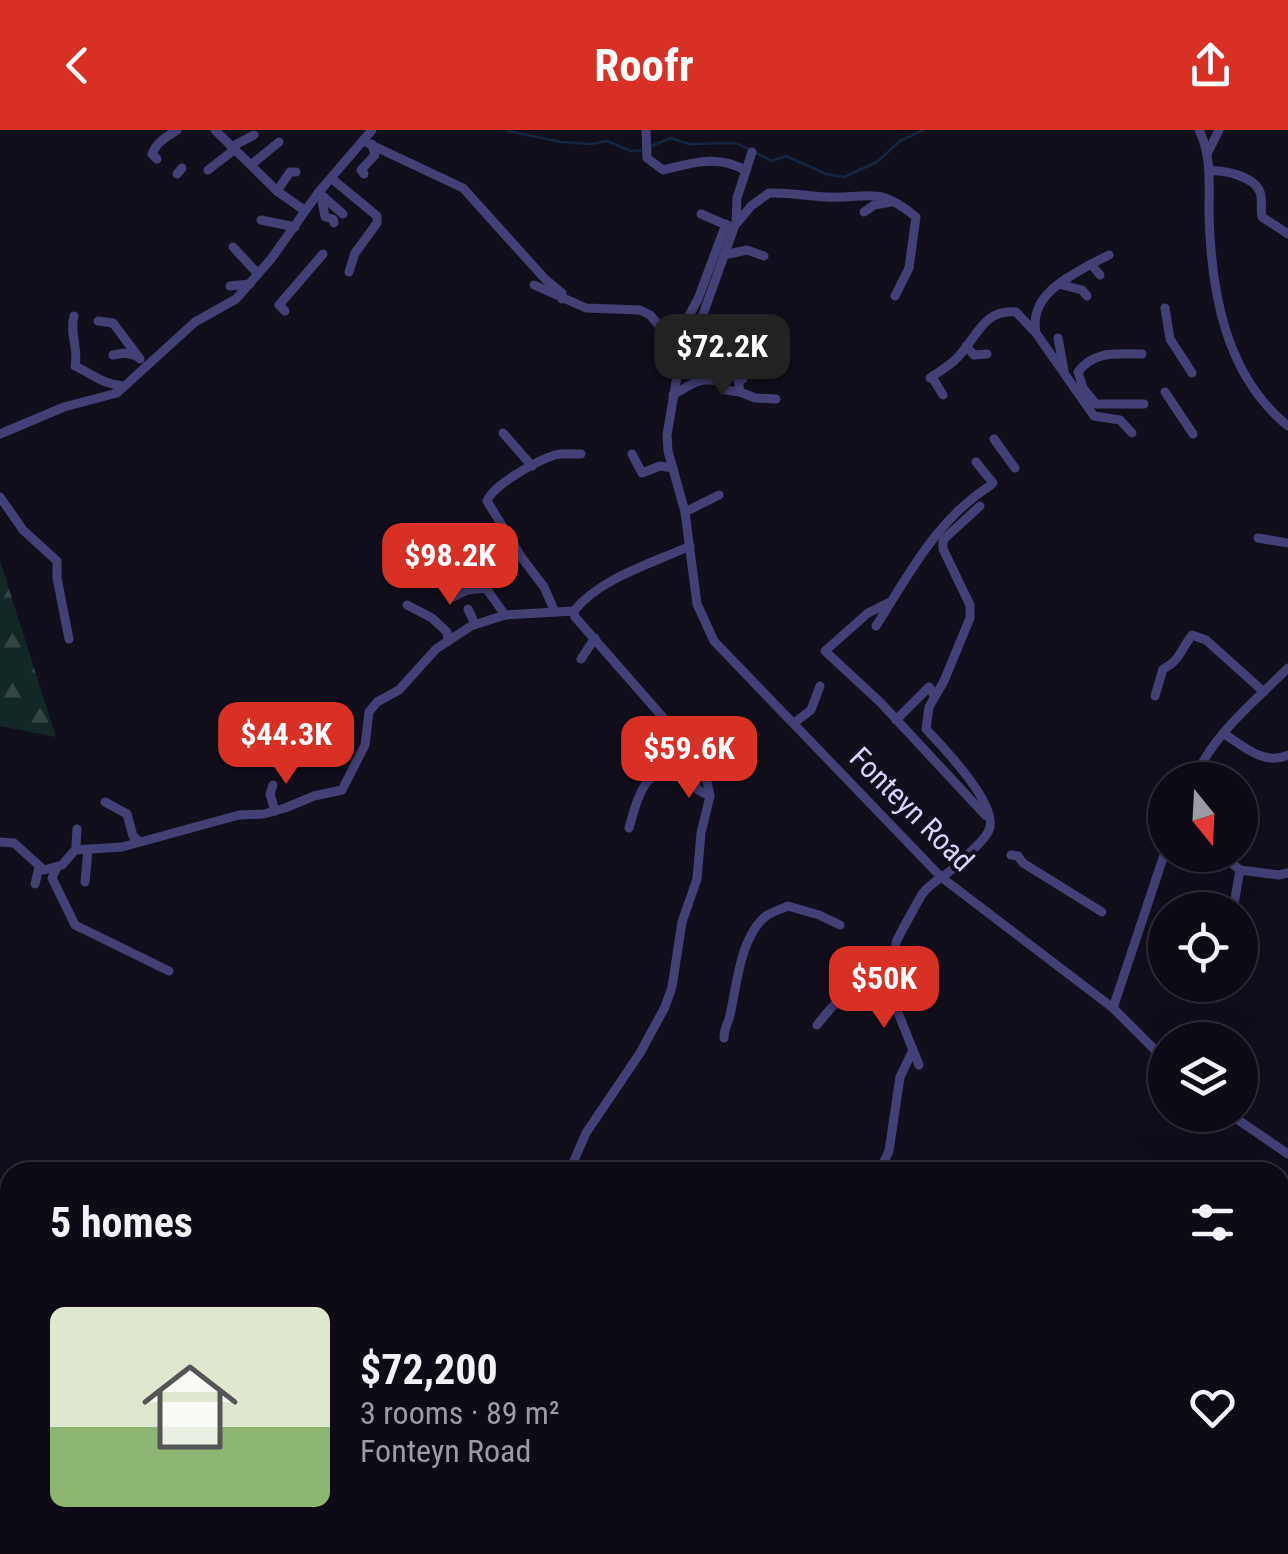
<!DOCTYPE html>
<meta charset="utf-8">
<style>
body{margin:0;font-family:"Roboto Condensed",sans-serif;background:#17141f;color:#f1f3f6;height:100vh;display:flex;flex-direction:column;font-size:38px;white-space:nowrap}
*{box-sizing:border-box;margin:0}
p{font-size:32px;color:#9b9ba1}
.icon{flex:none;width:55px;height:55px;fill:none;stroke:currentColor;stroke-width:2;stroke-linecap:round;stroke-linejoin:round}
.map{position:relative;flex:1;overflow:hidden}
.panel{position:absolute;left:0px;top:1032px;width:1290px;height:392px;display:flex;flex-direction:column;background:#0e0b16;border-radius:30px 30px 0 0;box-shadow:0 10px 40px #0002,0 0 0 2px #2e2b35}
.panel>*{flex:none}
.needle{width:65px;rotate:162deg}
.controls{position:absolute;left:1148px;top:632px;display:grid;gap:20px}
.controls a{display:grid;place-items:center;width:110px;height:110px;border-radius:50%;background:#0e0b16;box-shadow:0 10px 40px #0002,0 0 0 2px #2e2b35;font-size:50px}
.price{position:absolute;translate:-50% -85px;padding:0 22px;border-radius:20px;background:#d93025;color:#fff;font-size:32px;line-height:65px;filter:drop-shadow(0 2px 5px #0008)}
.price::after{content:'';position:absolute;left:50%;top:60px;width:30px;height:22px;margin-left:-15px;background:inherit;clip-path:polygon(0 0,100% 0,50% 100%)}
.price.current{background:#222;color:#fff}
ul{padding:0;list-style:none}
li{display:flex;align-items:center;gap:30px;height:250px;padding:0 50px}
li span{display:grid;place-items:center;flex:none;width:280px;height:200px;border-radius:15px;color:#555}
li>.icon{margin-inline-start:auto}
span .icon{width:120px;height:120px;fill:#fffc;stroke-width:1}
li b{font-size:42px}
h2{display:flex;justify-content:space-between;align-items:center;height:120px;padding:0 50px;font-size:42px}
header{display:flex;justify-content:space-between;align-items:center;height:130px;padding:0 50px;background:#d93025;color:#fff;font-size:45px;font-weight:700}
.map>svg:first-child{display:block}
.forest{fill:url(#forest-firs)}
.lines{fill:none;stroke-linecap:round;stroke-linejoin:round}
.stream{stroke:#152641;stroke-width:2.5}
.minor{stroke:#434076;stroke-width:9}
.labels{text-anchor:middle;dominant-baseline:central;stroke-width:8;stroke-linejoin:round;paint-order:stroke}
.street-label{font-size:30px;fill:#d7d2f9;stroke:#120f1d}
</style>
<header><svg class="icon" aria-label="back" viewBox="0 0 24 24"><path d="M15 5l-7 7 7 7"/></svg>Roofr<svg class="icon" aria-label="share" viewBox="0 0 24 24"><path d="M12 15V3M7 8l5-5 5 5M5 13v7h14v-7"/></svg></header>
<div class="map">
<svg width="1288" height="1424" viewBox="0 0 1288 1424">
<defs>
<pattern id="forest-firs" width="22" height="20" patternUnits="userSpaceOnUse" patternTransform="scale(2.5)"><rect width="22" height="20" fill="#132726"/><path d="M5 1l3.5 6h-7zM16 11l3.5 6h-7z" fill="#354546"/></pattern>
</defs>
<rect width="100%" height="100%" fill="#120f1d"/>
<g class="forest">
<path d="M0,431L56,607L0,596Z"/>
<path d="M10,1168V1282L0,1280V1172Z"/>
</g>
<g class="lines">
<g class="stream">
<path d="M508,1L561,12L591,14L607,11L631,21L644,20"/>
<path d="M651,16L671,8L689,14L736,13L772,31L786,26L826,44L844,47L877,32L900,11L923,0"/>
</g>
<g class="minor">
<path d="M215,0L277,61L304,80"/>
<path d="M646,0L647,28L663,40C692,33 719,24 746,41"/>
<path d="M1199,0C1212,25 1209,57 1209,84C1211,161 1225,245 1288,296"/>
<path d="M363,11L463,58L545,149L562,163V169"/>
<path d="M231,17L254,5"/>
<path d="M752,22L737,68L736,92L695,207L678,240L667,305L668,321L685,382L697,474L714,511L941,747L1113,878L1165,930"/>
<path d="M1207,24L1219,0"/>
<path d="M157,29L152,24C158,10 166,8 177,0"/>
<path d="M251,35L279,12"/>
<path d="M208,40L234,20"/>
<path d="M1209,41C1224,40 1254,46 1260,62C1263,70 1260,79 1262,87L1288,104"/>
<path d="M177,44L182,38"/>
<path d="M364,44L361,40L375,25L372,14"/>
<path d="M331,48L377,86V93L355,123L349,142"/>
<path d="M277,61L290,42H296"/>
<path d="M320,64L343,84"/>
<path d="M324,67L322,71L325,87L333,89L334,93"/>
<path d="M864,82L874,75L891,72"/>
<path d="M701,84L731,97"/>
<path d="M261,90L295,97"/>
<path d="M738,92L751,76L769,63C788,62 806,66 826,67C870,69 877,55 916,87L909,138L895,166"/>
<path d="M233,117L258,144"/>
<path d="M724,125L747,120L764,126"/>
<path d="M1091,134L1109,125"/>
<path d="M1100,145L1091,134C1063,150 1029,167 1036,203L1094,286L1120,290L1132,303"/>
<path d="M1059,154L1082,160L1087,166"/>
<path d="M534,155L586,178L640,180L650,185L664,201L682,232"/>
<path d="M230,156L250,154"/>
<path d="M1165,178L1170,209L1192,243"/>
<path d="M285,181L279,175L323,124"/>
<path d="M74,186C69,203 79,219 75,236C92,244 104,255 124,256"/>
<path d="M98,191L113,193L140,229"/>
<path d="M1058,208L1064,241"/>
<path d="M694,210L732,212L740,262L755,268L776,269"/>
<path d="M732,212L743,215L746,222L743,249"/>
<path d="M673,215L698,169L726,94"/>
<path d="M966,216L974,225L987,224"/>
<path d="M1142,224C1118,224 1094,220 1078,242L1083,258L1096,274H1144"/>
<path d="M113,225L125,223L136,226"/>
<path d="M932,247L943,265"/>
<path d="M930,248C938,242 948,237 956,229C976,210 983,178 1016,182L1034,201"/>
<path d="M1165,262L1193,304"/>
<path d="M673,265C690,255 702,244 723,253L725,260L740,262"/>
<path d="M503,303L532,336"/>
<path d="M0,304L64,277L117,263L195,192L236,169L271,129L318,63L372,0"/>
<path d="M994,309L1015,338"/>
<path d="M632,324L642,343L660,336L673,338"/>
<path d="M976,332L993,353"/>
<path d="M0,367L23,400L57,431V448L69,509"/>
<path d="M685,382L719,365"/>
<path d="M1258,408L1288,413"/>
<path d="M475,428L491,450L486,458"/>
<path d="M453,467L467,460L486,458L505,485"/>
<path d="M890,472L868,483L825,521L880,572L986,686"/>
<path d="M407,475L432,488L447,502L448,511"/>
<path d="M468,479L475,494"/>
<path d="M555,482L544,457L522,428L487,371C493,355 538,330 555,325C563,323 573,324 581,324"/>
<path d="M876,496C909,444 937,389 991,355"/>
<path d="M581,529L595,508"/>
<path d="M1155,566L1163,539C1180,531 1181,519 1192,505L1206,510L1264,562"/>
<path d="M896,590L929,557L934,565"/>
<path d="M794,593L811,580L820,556"/>
<path d="M1223,603C1243,616 1264,636 1288,625"/>
<path d="M1194,650C1212,605 1254,572 1288,538"/>
<path d="M273,655L270,664L275,681"/>
<path d="M105,672L127,684L133,706L140,712"/>
<path d="M629,698C638,667 646,628 689,642L698,660L710,666"/>
<path d="M0,712L14,713L44,740L62,735L75,720L122,717L239,685L264,684L285,678L314,666L342,660L365,615L369,582L377,572L399,560L436,519L471,496L505,485L574,481"/>
<path d="M76,715L77,699"/>
<path d="M1011,725L1018,726L1023,733L1102,782"/>
<path d="M1209,725L1228,730L1240,740L1233,780"/>
<path d="M57,737L52,748L75,795L169,841"/>
<path d="M1240,740L1279,745L1288,743"/>
<path d="M85,752L88,720"/>
<path d="M35,754L39,737"/>
<path d="M887,855L919,935"/>
<path d="M1113,878L1165,722"/>
<path d="M817,895C836,872 849,851 882,859C898,845 891,829 897,810C899,806 921,765 923,763C932,751 948,745 958,734C967,724 984,712 989,700C1000,676 942,616 926,599L929,577L944,551L970,488V475L943,419V410L980,376"/>
<path d="M724,908C724,898 728,894 730,885C737,855 740,807 766,786C771,782 782,779 788,776L819,785L840,795"/>
<path d="M1231,985L1288,1024"/>
<path d="M569,1042L586,1003L640,923L665,877L672,857L682,792L697,749L701,703L710,666L703,633L575,487L574,481C600,448 653,433 690,416"/>
<path d="M879,1042L889,1021L900,947L913,920"/>
<path d="M1280,1134L1288,1138"/>
<path d="M1280,1259L1288,1262"/>
<path d="M1280,1335L1288,1334"/>
<path d="M164,1415L179,1424"/>
<path d="M720,1415L724,1424"/>
<path d="M16,1424L46,1415"/>
</g>
</g>
<g class="labels">
<g class="street-label">
<text transform="translate(912 679) rotate(45)">Fonteyn Road</text>
</g>
</g>
</svg>
<div class="controls">
<a><svg class="needle" viewBox="-14 -14 28 28"><path d="M0-13l5 13h-10z" fill="#e53935"/><path d="M0 13l5-13h-10z" fill="#9b9ba1"/></svg></a>
<a><svg class="icon" aria-label="locate" viewBox="0 0 24 24"><circle cx="12" cy="12" r="6"/><path d="M12 2v4M12 18v4M2 12h4M18 12h4"/></svg></a>
<a><svg class="icon" aria-label="layers" viewBox="0 0 24 24"><path d="M12 4l9 5-9 5-9-5zM3 14l9 5 9-5"/></svg></a>
</div>
<b class="price current" style="left:722px;top:269px">$72.2K</b>
<b class="price" style="left:450px;top:478px">$98.2K</b>
<b class="price" style="left:286px;top:657px">$44.3K</b>
<b class="price" style="left:689px;top:671px">$59.6K</b>
<b class="price" style="left:884px;top:901px">$50K</b>
<section class="panel">
<h2>5 homes<svg class="icon" aria-label="filters" viewBox="0 0 24 24"><path d="M4 7h16M4 17h16"/><circle cx="9" cy="7" r="2"/><circle cx="15" cy="17" r="2"/></svg></h2>
<ul>
<li><span style="background:linear-gradient(#dfe7d0 60%,#8fb573 0)"><svg class="icon" aria-label="home" viewBox="0 0 24 24"><path d="M3 11l9-7 9 7M6 9v11h12V9"/></svg></span><div><b>$72,200</b><p>3 rooms · 89 m²</p><p>Fonteyn Road</p></div><svg class="icon" aria-label="heart" viewBox="0 0 24 24"><path d="M12 20l-8-8c-3-5 5-10 8-4 3-6 11-1 8 4z"/></svg></li>
</ul>
</section>
</div>
